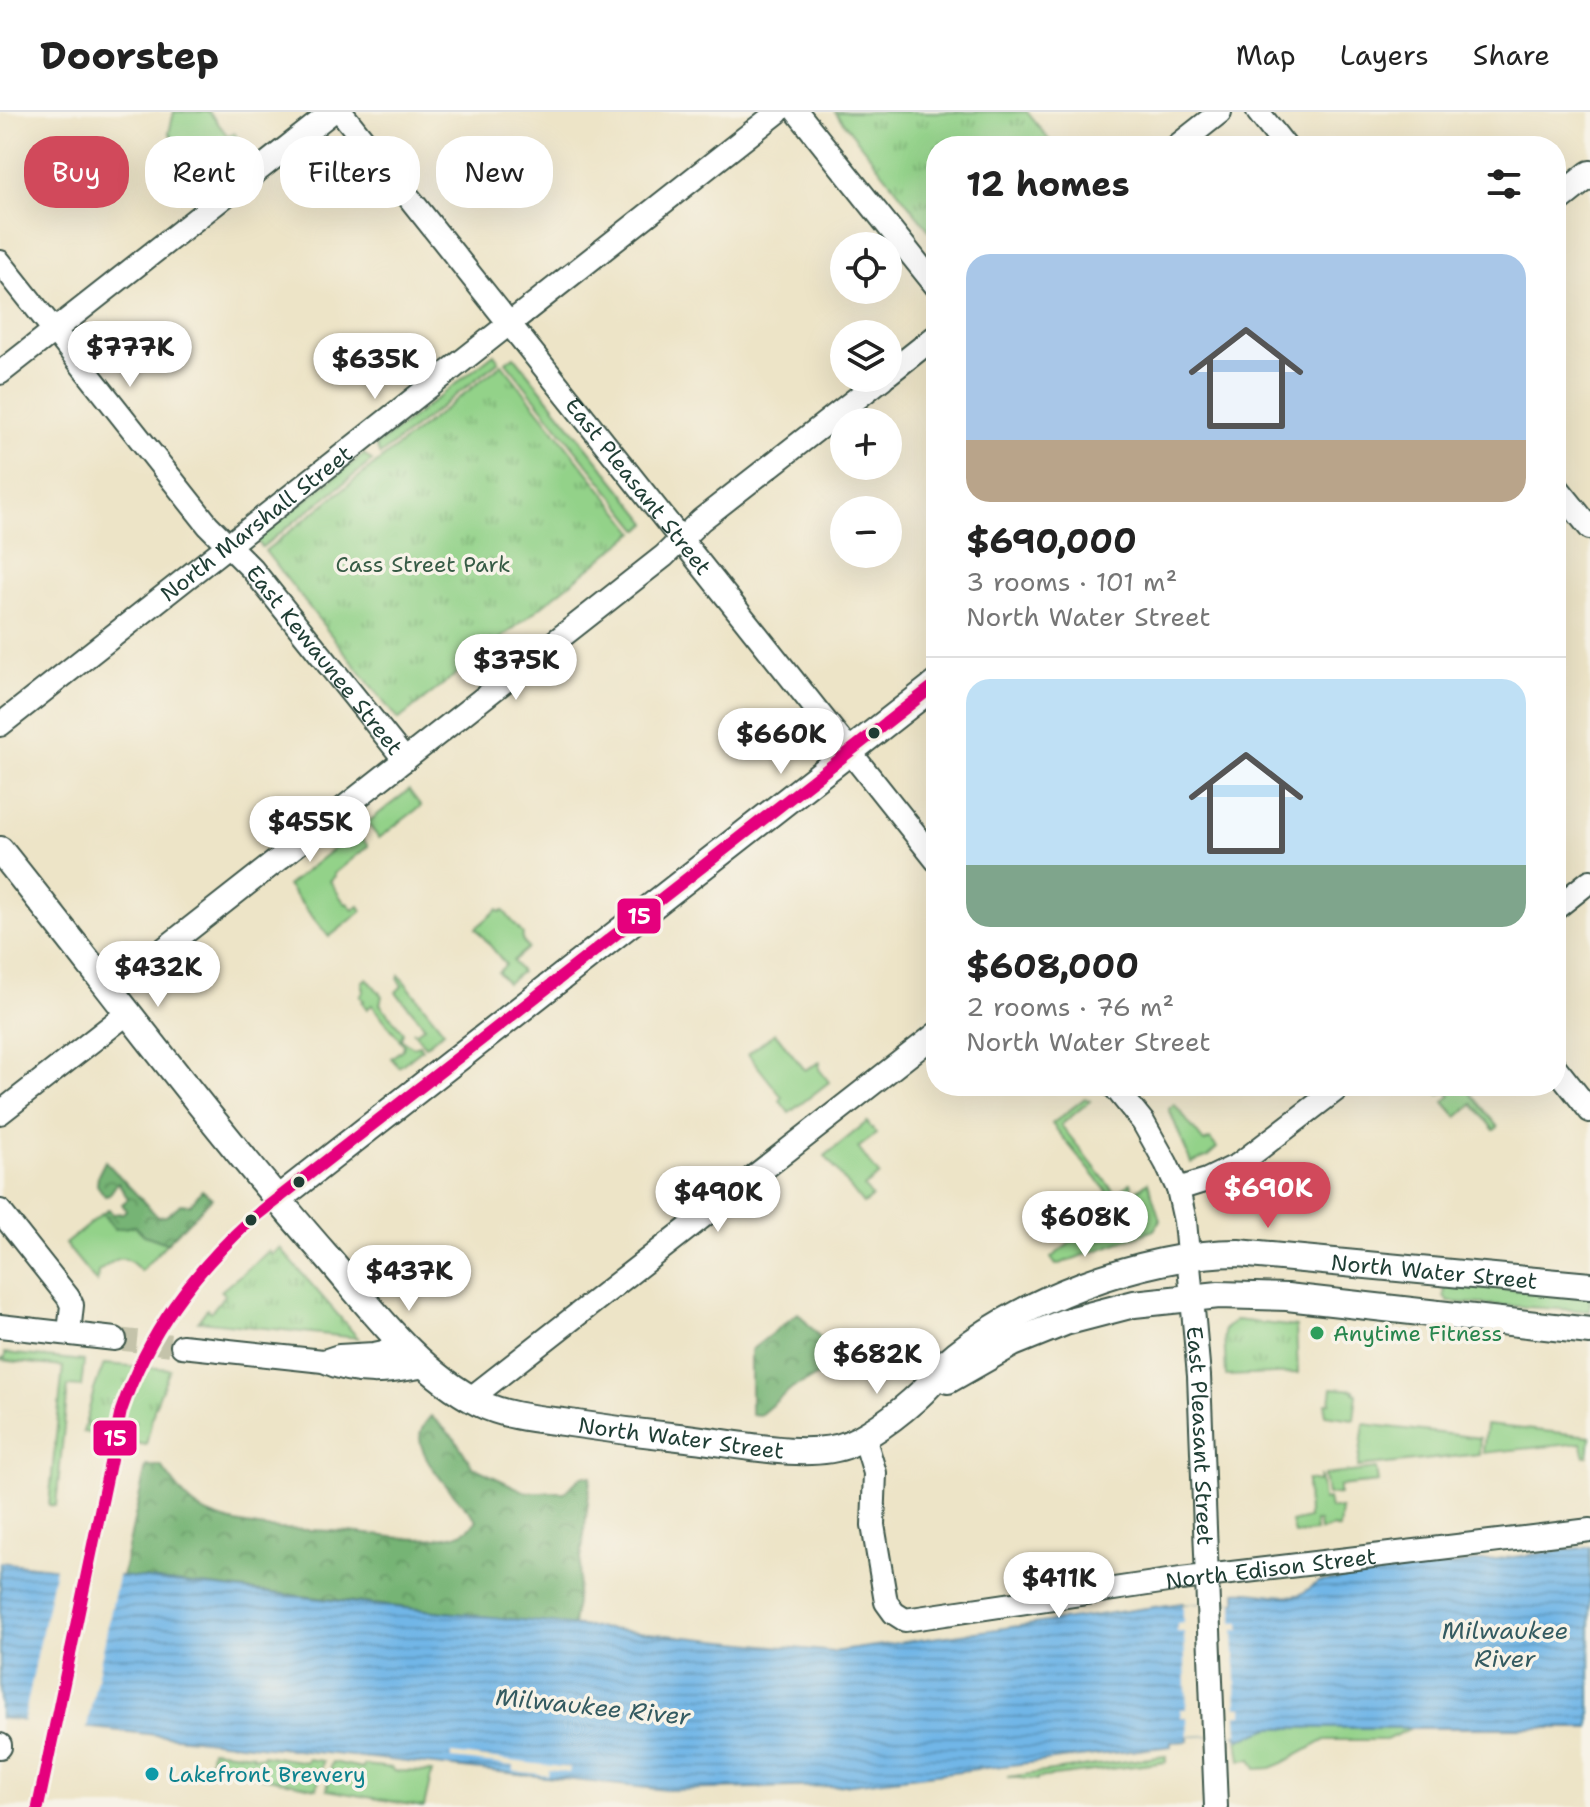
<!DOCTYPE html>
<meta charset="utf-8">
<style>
body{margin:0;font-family:"Shantell Sans",sans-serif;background:#f2f2f2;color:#222;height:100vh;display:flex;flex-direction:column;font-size:30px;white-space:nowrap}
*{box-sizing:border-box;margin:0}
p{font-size:26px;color:#767676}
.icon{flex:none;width:44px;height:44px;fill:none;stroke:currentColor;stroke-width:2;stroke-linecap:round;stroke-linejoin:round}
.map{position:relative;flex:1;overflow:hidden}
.sheet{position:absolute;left:926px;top:24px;width:640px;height:960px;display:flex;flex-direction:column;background:#fff;border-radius:32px;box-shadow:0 8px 32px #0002}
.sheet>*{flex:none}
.hud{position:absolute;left:24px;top:24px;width:760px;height:72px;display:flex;gap:16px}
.buttons{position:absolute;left:830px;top:120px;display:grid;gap:16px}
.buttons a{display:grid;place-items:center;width:72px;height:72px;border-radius:50%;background:#fff;box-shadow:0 8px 32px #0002;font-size:40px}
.price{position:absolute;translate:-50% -68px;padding:0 18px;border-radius:28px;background:#fff;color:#222;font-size:26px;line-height:52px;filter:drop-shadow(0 2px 4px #0008)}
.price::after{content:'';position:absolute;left:50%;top:48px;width:24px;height:18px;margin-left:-12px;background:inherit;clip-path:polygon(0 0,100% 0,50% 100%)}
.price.selected{background:#d1495b;color:#fff}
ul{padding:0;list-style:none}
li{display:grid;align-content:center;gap:16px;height:424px;padding:0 40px}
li+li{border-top:2px solid #e0e0e0}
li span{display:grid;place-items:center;height:248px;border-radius:24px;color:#555}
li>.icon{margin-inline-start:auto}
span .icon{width:144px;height:144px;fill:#fffc;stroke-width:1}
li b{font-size:34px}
h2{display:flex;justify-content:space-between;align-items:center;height:96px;padding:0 40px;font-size:34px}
.tag{padding:0 28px;border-radius:32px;background:#fff;box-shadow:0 8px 32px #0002;font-size:28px;line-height:72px}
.tag.selected{background:#d1495b;color:#fff}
header{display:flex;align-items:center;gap:48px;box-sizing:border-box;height:112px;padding:0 40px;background:#fff;border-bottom:2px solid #e0e0e0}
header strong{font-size:38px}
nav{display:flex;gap:44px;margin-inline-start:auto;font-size:28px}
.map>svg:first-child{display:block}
.green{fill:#93d289;stroke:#59885e;stroke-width:2}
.forest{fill:url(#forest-crowns);stroke:#4a7854;stroke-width:2}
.park{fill:url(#park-tufts);stroke:#59885e;stroke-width:2}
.water{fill:url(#water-rules);stroke:#487a8e;stroke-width:2}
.pier{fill:#ede4c7}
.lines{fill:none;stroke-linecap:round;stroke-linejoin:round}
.minor-tunnel{stroke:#c4c3aa;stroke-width:22;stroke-dasharray:22 11;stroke-linecap:butt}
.minor-casing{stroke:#3e564a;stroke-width:26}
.major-casing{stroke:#3e564a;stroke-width:30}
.minor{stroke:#fff;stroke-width:22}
.major{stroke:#fff;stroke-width:26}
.bus-1-casing{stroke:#f7f3e8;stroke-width:18}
.bus-1{stroke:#e5007d;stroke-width:12}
.bus-dot{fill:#1f3d34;stroke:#f7f3e8;stroke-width:3}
.leisure-dot{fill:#2e9e5b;stroke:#f7f3e8;stroke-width:3}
.culture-dot{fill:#0f9aa8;stroke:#f7f3e8;stroke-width:3}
.labels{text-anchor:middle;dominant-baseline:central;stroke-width:7;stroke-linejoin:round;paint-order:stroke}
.street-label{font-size:22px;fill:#1f3d34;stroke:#f7f3e8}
.park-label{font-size:22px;fill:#365b45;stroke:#f7f3e8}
.leisure-label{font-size:22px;fill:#27864d;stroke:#f7f3e8;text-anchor:start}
.culture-label{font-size:22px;fill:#0d838f;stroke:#f7f3e8;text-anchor:start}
.water-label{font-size:24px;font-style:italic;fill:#345b61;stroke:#f7f3e8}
.line-badge{stroke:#f7f3e8;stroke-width:3}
.badge-label{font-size:22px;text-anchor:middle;font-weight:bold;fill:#fff}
</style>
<header>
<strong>Doorstep</strong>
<nav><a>Map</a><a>Layers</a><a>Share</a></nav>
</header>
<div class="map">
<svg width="1590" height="1695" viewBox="0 0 1590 1695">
<defs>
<pattern id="forest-crowns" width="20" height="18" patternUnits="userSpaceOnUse" patternTransform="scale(2)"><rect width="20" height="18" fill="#76b475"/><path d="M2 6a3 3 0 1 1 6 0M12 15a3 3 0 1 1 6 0" fill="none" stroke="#609461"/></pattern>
<pattern id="park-tufts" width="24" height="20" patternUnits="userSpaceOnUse" patternTransform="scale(2)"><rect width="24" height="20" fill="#93d289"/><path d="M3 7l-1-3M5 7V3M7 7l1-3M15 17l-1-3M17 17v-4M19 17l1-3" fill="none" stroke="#77ac71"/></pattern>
<pattern id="water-rules" width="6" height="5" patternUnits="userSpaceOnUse" patternTransform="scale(2)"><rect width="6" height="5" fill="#71b6e7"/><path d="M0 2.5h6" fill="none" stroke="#5c95bc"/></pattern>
</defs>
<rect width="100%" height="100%" fill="#f7f3e8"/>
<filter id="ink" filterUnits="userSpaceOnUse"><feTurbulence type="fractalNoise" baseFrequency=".0125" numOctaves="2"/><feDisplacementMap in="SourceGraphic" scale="16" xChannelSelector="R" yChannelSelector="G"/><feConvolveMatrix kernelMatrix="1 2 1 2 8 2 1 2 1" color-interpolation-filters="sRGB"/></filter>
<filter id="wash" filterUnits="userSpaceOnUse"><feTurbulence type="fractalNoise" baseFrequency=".006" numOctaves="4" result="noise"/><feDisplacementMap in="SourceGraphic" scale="32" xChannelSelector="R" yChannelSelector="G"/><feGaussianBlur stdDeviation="1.8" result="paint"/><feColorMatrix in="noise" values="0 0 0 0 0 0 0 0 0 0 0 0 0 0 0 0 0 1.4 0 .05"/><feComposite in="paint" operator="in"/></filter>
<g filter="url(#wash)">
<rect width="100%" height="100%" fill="#ede4c7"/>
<g class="green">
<path d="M174,0H209L228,24L234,21L244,34L209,62L189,37L177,46L170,38L176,30L169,21Z"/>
<path d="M494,242L499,249L380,343L376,334Z"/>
<path d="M514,244L648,411L640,418L506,250Z"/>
<path d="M364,342L372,349L262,435L256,428Z"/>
<path d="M409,678L421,694L379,726L367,711Z"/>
<path d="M356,719L368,734L334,762L335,764L330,769L345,792L347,791L353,798L359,794L362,799L329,825L287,774Z"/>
<path d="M498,797L500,800L503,798L523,822L522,828L528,836L513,849L521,860L507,871L498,860L506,853L476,816Z"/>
<path d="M399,863L444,919L425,934L413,919L415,921L425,914L396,880L402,874L398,867Z"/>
<path d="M367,866L382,884L380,892L403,920L401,927L413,935L419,933L422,937L399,955L391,946L403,937L404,933L372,893L367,897L362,890L364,889L360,884L364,879L362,870Z"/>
<path d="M775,921L805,958L820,950L819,957L829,970L789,1001L780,989L782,985L748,942Z"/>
<path d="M1433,974H1465L1498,1015L1494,1018L1473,992L1457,1005L1444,990L1451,983L1446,978L1440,983Z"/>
<path d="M1085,986L1090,989L1061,1013L1116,1082L1130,1071L1132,1074L1114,1088L1052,1012Z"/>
<path d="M1174,992L1204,1030L1210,1027L1217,1036L1207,1045L1191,1051L1169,997Z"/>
<path d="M867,1010L876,1022L858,1036L879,1063L864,1075L872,1085L863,1092L825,1044Z"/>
<path d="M1148,1070L1160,1108L1154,1118L1056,1153L1051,1146Z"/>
<path d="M102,1102L115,1117L135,1114L144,1123L167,1131L141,1159C122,1139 118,1146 98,1160L97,1171L65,1132Z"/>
<path d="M1450,1172L1590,1184V1199L1448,1190L1444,1184L1445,1175Z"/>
<path d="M5,1241L84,1249L81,1275L68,1274L56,1394L49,1393L63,1255L0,1248L5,1246Z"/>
<path d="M1332,1276L1354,1278V1281L1357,1282L1354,1307L1325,1303L1326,1291H1330Z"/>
<path d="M1364,1312L1480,1326L1479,1342L1358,1355Z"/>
<path d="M1486,1313L1590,1324L1588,1344H1585L1581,1331L1483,1341Z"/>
<path d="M1376,1357L1378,1370L1339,1374V1382L1327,1383L1324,1363Z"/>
<path d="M1320,1363L1323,1388L1328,1387L1330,1397H1341L1339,1417L1333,1415L1320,1419L1319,1410H1315L1316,1420L1294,1422L1291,1410L1308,1406L1307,1368L1319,1370Z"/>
<path d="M1270,1616H1411L1386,1628H1325L1283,1651L1271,1656L1256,1657L1251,1647L1241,1648L1238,1628Z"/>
<path d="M211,1638L253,1642V1644L262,1645L263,1643L306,1650L307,1647L323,1649L317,1676L209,1654Z"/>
<path d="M1166,1644V1650L1038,1666V1668L1007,1665Z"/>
<path d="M332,1650L363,1656L364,1653L392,1656L393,1659L432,1660L424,1695L327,1678Z"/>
</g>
<g class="forest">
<path d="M105,1049L158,1105L166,1104L181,1092L190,1093L202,1078L212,1086L167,1131L144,1123L135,1114L115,1117L102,1102L109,1097L113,1102L123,1101L126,1098L122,1092L128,1087L118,1070L109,1083L105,1084L97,1073L98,1063Z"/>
<path d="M798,1201L825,1231L823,1234L839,1255L793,1275L760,1303L751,1302V1238Z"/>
<path d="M431,1304L455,1327L473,1355L526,1380H565L582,1364H591L573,1514L122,1464L146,1354H161C177,1375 188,1395 213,1404C256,1421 303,1416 348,1420C381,1423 413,1430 446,1425C459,1423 469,1419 477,1408C461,1389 421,1351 420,1326C420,1317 425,1311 431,1304Z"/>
</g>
<g class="park">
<path d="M835,0H1027L1054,34H936V127Z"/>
<path d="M502,252L635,420L398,608L265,439Z"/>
<path d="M280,1136L358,1226L198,1209L207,1197L211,1200L225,1183L221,1179L269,1139L272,1143Z"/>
<path d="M1236,1208L1296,1215L1298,1261L1226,1264L1224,1218Z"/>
<path d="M104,1252L170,1257L154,1297L146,1333L83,1320L94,1278Z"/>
</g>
<path class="water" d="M1590,1435V1616H1270L1238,1628L1237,1622L1188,1624V1629L1171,1630V1634L834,1674L666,1678L0,1606V1450L354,1491L833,1540L1183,1491V1493L1236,1490V1480C1255,1478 1285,1488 1301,1482C1307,1479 1313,1474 1318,1470Z"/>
<g class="pier">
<path d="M56,1451L119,1460L86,1619L23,1612Z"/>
<path d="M1233,1490V1510H1240V1518H1234L1237,1595H1243V1603H1237L1238,1622L1188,1624L1187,1605H1181L1180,1597H1187L1184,1520H1177V1512L1183,1511V1493Z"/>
<path d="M452,1642L570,1656L569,1661L549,1658L548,1663L522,1660L514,1659V1654L452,1647Z"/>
</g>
</g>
<g filter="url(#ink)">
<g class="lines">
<path class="minor-tunnel" d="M115,1227L182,1234"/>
<defs>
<g id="minor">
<path id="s1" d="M341,0L936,748"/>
<path d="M797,0L936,174"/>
<path d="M1258,0L1285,34"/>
<path d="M1177,34L1220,0"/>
<path id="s2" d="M0,150L208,413L252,457L405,648"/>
<path d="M0,261L332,0"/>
<path d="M888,262L936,224"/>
<path d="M1556,374L1590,416"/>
<path id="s3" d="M0,613L778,0"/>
<path d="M1556,796L1590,769"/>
<path d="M112,878L664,444L701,408L883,266"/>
<path d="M1556,956L1590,999"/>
<path id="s4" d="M1114,974L1143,1010L1166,1051L1178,1077L1185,1109L1199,1264L1216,1695"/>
<path d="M0,1001L129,900"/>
<path d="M1178,1077L1207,1068L1238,1053L1341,974"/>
<path d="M0,1099L68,1185L72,1193L69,1221"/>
<path d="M0,1214L115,1227"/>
<path d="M182,1234L323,1249C358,1265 388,1261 425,1254"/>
<path d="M324,1249L339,1244L374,1242L407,1235"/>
<path d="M471,1286L936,922"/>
<path id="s5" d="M864,1325L875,1361L873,1413L886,1490L894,1501L905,1508L1181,1467L1590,1418"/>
<path d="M0,1635V1633"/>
</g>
<g id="major">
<path d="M1556,89L1590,62"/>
<path id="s6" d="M0,738C109,874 213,1015 328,1146C373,1198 417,1259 479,1291C507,1305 540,1307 570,1311C609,1317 648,1322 687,1326C731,1331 810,1349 849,1332C875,1321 911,1293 930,1272C935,1266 939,1259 944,1253C1012,1190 1146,1141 1238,1141L1590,1174"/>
<path d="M278,1087L936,572"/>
<path d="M948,1268L1013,1231L1065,1210L1134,1192L1219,1183L1287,1185L1590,1219"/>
</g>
</defs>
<use href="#minor" class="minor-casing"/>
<use href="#major" class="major-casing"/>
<use href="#minor" class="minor"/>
<use href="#major" class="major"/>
<defs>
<path id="bus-1" d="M38,1695L121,1299C148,1221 192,1161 253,1106L936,572"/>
</defs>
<use href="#bus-1" class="bus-1-casing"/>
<use href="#bus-1" class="bus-1"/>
</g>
</g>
<g class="bus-dot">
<circle cx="874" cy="621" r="7"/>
<circle cx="299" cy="1070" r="7"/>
<circle cx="251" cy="1108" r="7"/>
</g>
<circle class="leisure-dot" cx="1317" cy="1221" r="8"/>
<circle class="culture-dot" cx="152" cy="1662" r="8"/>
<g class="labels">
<g class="street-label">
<text stroke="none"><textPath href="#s1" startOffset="478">East Pleasant Street</textPath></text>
<text stroke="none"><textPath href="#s3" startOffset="326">North Marshall Street</textPath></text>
<text stroke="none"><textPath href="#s2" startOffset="514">East Kewaunee Street</textPath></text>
<text stroke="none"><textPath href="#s6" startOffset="1752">North Water Street</textPath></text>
<text stroke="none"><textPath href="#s6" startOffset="940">North Water Street</textPath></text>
<text stroke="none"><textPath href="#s4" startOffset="370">East Pleasant Street</textPath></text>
<text stroke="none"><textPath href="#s5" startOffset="564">North Edison Street</textPath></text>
</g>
<g class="park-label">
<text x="423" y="452">Cass Street Park</text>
</g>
<g class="leisure-label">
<text x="1333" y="1221">Anytime Fitness</text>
</g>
<g class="culture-label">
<text x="168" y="1662">Lakefront Brewery</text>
</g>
<g class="water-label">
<text x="1505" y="1519">Milwaukee<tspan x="1505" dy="28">River</tspan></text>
<text transform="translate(593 1595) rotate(6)">Milwaukee River</text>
</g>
</g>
<g class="line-badge">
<rect x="616" y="785" width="46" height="38" rx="8" fill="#e5007d"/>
<rect x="92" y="1307" width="46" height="38" rx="8" fill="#e5007d"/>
</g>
<g class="badge-label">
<text x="639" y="812">15</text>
<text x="115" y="1334">15</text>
</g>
</svg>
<div class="buttons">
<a><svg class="icon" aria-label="locate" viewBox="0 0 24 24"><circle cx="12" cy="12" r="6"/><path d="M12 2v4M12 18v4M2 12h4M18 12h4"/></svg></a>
<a><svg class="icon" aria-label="layers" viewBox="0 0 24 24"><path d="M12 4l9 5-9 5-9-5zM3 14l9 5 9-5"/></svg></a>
<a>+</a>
<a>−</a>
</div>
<b class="price" style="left:130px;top:277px">$777K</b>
<b class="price" style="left:375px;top:289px">$635K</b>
<b class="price" style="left:516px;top:590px">$375K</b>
<b class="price" style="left:781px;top:664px">$660K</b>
<b class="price" style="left:310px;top:752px">$455K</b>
<b class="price" style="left:158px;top:897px">$432K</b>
<b class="price selected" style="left:1268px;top:1118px">$690K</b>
<b class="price" style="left:718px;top:1122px">$490K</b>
<b class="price" style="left:1085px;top:1147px">$608K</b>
<b class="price" style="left:409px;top:1201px">$437K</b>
<b class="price" style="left:877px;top:1284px">$682K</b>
<b class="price" style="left:1059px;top:1508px">$411K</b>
<div class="hud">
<a class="tag selected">Buy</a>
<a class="tag">Rent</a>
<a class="tag">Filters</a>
<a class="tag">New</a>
</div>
<section class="sheet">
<h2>12 homes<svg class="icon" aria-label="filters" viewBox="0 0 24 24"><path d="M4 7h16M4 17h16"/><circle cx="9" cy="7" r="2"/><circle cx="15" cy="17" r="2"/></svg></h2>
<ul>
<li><span style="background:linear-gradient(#a9c7e8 75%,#b9a48a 0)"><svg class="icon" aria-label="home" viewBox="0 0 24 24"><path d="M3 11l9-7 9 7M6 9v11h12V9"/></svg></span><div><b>$690,000</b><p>3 rooms · 101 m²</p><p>North Water Street</p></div></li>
<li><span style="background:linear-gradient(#bfe0f5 75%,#7fa58c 0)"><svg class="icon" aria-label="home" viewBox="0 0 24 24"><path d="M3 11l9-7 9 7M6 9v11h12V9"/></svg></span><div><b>$608,000</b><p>2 rooms · 76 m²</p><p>North Water Street</p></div></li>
</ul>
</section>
</div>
